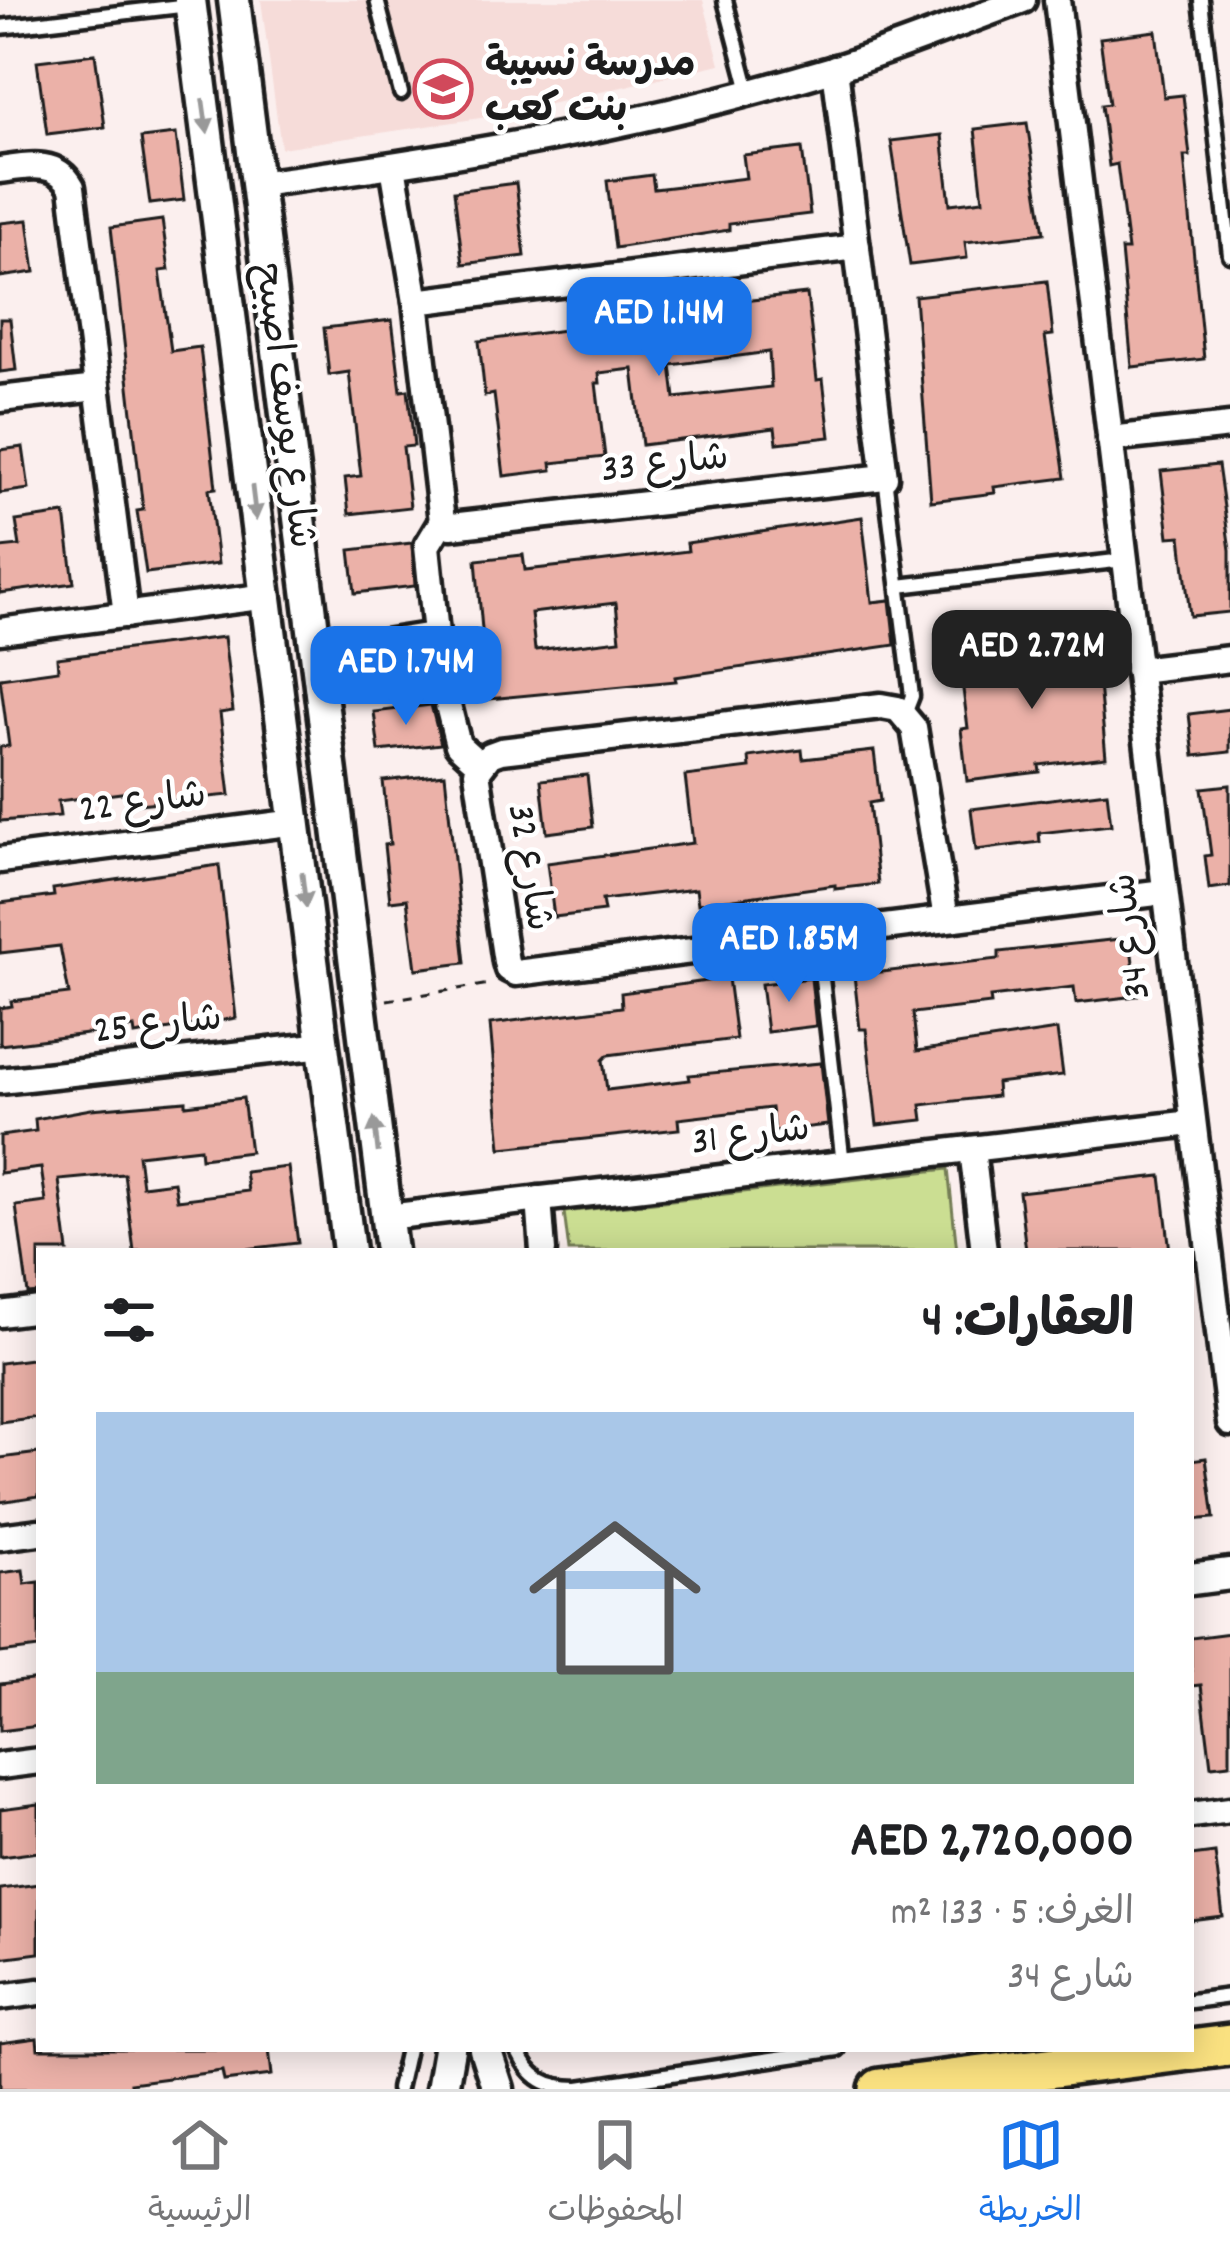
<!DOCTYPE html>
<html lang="ar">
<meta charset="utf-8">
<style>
body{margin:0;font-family:Dekko,"Playpen Sans Arabic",sans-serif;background:#f6f6f6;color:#202124;direction:rtl;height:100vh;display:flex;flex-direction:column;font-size:45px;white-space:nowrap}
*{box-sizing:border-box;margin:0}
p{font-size:39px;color:#757577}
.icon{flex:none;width:66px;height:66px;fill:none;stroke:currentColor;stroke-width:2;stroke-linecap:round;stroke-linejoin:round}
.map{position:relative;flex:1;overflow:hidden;direction:ltr}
.sheet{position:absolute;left:36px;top:1248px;width:1158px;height:804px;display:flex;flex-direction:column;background:#fff;border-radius:0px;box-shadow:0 6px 30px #0003;direction:rtl}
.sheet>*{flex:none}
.price{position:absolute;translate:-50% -102px;padding:0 27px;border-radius:24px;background:#1a73e8;color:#fff;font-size:39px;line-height:78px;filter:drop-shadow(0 3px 6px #0008)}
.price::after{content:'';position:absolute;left:50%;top:72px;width:36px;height:27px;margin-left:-18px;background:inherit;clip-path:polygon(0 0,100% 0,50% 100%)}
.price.selected{background:#222;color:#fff}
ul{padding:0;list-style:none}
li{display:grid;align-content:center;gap:24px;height:636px;padding:0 60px}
li span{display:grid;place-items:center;height:372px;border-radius:0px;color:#555}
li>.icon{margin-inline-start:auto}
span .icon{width:216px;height:216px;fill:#fffc;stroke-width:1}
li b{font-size:51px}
h2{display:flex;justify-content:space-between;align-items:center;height:144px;padding:0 60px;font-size:51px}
.menu{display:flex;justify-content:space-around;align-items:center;height:168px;border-top:3px solid #e0e0e0;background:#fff;font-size:33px;color:#757577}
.menu a{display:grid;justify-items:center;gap:6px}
.menu .selected{color:#1a73e8}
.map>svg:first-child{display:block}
.built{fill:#f6dcd9}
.green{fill:#cbde92;stroke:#747d57;stroke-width:3}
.building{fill:#ebb1a8;stroke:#1c1c1c;stroke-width:3;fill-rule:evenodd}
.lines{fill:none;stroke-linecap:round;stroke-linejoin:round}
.service-casing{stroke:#1c1c1c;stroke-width:21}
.minor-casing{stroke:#1c1c1c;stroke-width:33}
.tertiary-casing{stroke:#1c1c1c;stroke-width:39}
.trunk-casing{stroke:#1c1c1c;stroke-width:48}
.path{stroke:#1c1c1c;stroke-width:3;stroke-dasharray:9 9;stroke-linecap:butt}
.service{stroke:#fff;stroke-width:12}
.minor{stroke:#fff;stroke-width:24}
.tertiary{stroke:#fff;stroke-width:30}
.trunk{stroke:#fae180;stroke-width:39}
.oneway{fill:#999}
.labels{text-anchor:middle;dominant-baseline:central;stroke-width:9;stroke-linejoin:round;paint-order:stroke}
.poi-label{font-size:39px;font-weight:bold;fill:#1c1c1c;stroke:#fff;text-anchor:start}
.street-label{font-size:39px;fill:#1c1c1c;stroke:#fff}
</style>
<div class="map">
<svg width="1230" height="2089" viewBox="0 0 1230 2089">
<rect width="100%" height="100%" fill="#fbefee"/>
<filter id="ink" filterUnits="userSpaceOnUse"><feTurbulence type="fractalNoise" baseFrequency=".00833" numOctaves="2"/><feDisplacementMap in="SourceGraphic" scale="24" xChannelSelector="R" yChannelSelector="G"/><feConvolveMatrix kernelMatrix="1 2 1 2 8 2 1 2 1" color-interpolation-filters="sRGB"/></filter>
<g filter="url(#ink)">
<path class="built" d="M261,0H703L720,64L507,114L281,148Z"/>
<path class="green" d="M948,1169L957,1251H569L564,1212Z"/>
<g class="building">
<path d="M1156,31L1164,97L1183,95L1190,156H1184L1204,359L1132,367L1121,250H1128L1117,164L1109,166L1101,105L1109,104L1100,38Z"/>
<path d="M95,54L105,127L47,134L37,61Z"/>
<path d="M1027,123L1044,233L965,242L967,258L910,265L891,141L942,135L950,204L983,200L975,129Z"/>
<path d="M176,134L184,200L150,204L141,138Z"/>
<path d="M802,148L810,214L729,224V230L615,248L607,181L652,175L654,189L746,178L743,155Z"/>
<path d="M516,183L525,256L463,264L454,191Z"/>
<path d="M28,220L35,272L0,277V223Z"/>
<path d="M162,220L169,270L160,271L171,351L200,347L216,488L209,489L218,564L146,573L137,511L143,510L111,227Z"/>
<path d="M1047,281L1053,335L1045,336L1065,478L994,487L995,493L931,501L915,296Z"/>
<path d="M807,294L817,380L823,379L830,437L777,443L775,428L642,445L633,369L599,373L600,383H596L605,457L551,463L552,470L504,476L494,394L485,396L479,341L619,323L618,310L742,296V301ZM769,352L771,387L675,398L671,365Z"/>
<path d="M0,319H10L16,370L0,372Z"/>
<path d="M392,320L401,391L408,390L414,446L403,447L410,507L349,514L345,478L361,476L349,372L329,375L324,328Z"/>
<path d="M23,447L29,489L0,493V450Z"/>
<path d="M1218,465L1230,550V612L1190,616L1181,536L1169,537L1161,471Z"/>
<path d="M65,514L74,583L0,593V548L20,546L16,521Z"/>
<path d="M862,517L872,602L890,600L895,645L675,677L676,681L488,699L476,560L523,555L525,570L590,563L688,551L687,543ZM616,603L620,640L535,650L531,613Z"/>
<path d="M412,543L415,586L355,593L350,550Z"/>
<path d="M224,637L233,711L220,713L230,795L138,804L137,791L58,801L60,816L0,821V747L9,746L0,678L58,670L57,658Z"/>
<path d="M1095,643L1106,757L1039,765L1040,772L967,781L961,729L968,728L960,666L1033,657L1032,651Z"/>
<path d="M431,705L441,744L379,751L374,712Z"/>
<path d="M1230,709V752L1194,756L1189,714Z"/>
<path d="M802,750L803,759L874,751L880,801L869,803L878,884L835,889V885L698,904L696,889L602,900L604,911L554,917L547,863L693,843L685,776L750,768L749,757Z"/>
<path d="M445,774L465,963L416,969L407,899L390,901L384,845L390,844L383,781Z"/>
<path d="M587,775L593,827L547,833L541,780Z"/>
<path d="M1230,785V886L1209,889L1205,856L1211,855L1202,788Z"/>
<path d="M1107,792L1111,825L1039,833L1040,842L976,850L971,809Z"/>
<path d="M219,865L236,1018L135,1035L134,1028L0,1045V1008L12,1006L11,1001L69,994L60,946L0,953V903L54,896L53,889Z"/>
<path d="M1130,938L1137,996L1076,1003L1074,987L990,997L991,1004L913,1013L917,1051L1057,1030L1063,1075L996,1083L997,1096L921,1105L923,1120L877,1125L866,1029H860L854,975L999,959V952Z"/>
<path d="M728,978L736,1039L608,1055L603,1060L607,1090L690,1080L689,1075L821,1063L828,1125L774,1131L771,1108L678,1119L679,1129L501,1148L490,1024L622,1007L621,993Z"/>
<path d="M811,978L816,1026L767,1032L761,984Z"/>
<path d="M243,1098L250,1152L201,1158L200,1148L138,1155L142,1186L174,1182L177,1200L248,1191L245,1172L288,1167L298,1243L229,1251H134L124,1174L59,1180L68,1251H39V1293L28,1294L16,1206L46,1202L41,1168L0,1173V1136L36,1131L35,1119L91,1109L186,1101V1105Z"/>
<path d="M1161,1176L1170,1251H1026L1019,1192Z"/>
<path d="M39,1358V1417L0,1422V1363Z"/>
<path d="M39,1453V1496L0,1502V1458Z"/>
<path d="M1206,1458L1214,1518L1191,1520V1460Z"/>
<path d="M23,1570L25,1584L39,1582V1648L0,1653V1573Z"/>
<path d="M1230,1633V1764L1211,1766L1201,1685L1191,1686V1638Z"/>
<path d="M39,1679V1726L0,1731V1684Z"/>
<path d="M39,1804V1852L0,1857V1809Z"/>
<path d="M1215,1853L1223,1917L1191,1921V1856Z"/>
<path d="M39,1884V1953L0,1958V1889Z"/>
<path d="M37,2038L38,2049H269L272,2075L224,2081L222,2071L130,2083L131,2089H0V2043Z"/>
</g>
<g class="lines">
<defs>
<g id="service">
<path d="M377,0L401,93"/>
<path d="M725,0L749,91"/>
<path d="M1201,0L1230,255"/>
<path d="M0,27L189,5"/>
<path d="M885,477L912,696L905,714"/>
<path d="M899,586L1124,560"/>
<path d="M346,643L433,629"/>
<path d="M817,935L843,1164"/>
<path d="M1191,2001L1230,1996"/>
<path d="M517,2049C530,2079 547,2088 579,2088L838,2049"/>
<path d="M398,2089L407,2049"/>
</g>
<g id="minor">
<path d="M1057,0L1230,1423"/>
<path d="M393,166L416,302L442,521"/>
<path d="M0,170C27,166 57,159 72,187L126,615"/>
<path d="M258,184C451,159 646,125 833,69C897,49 960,23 1023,0"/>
<path d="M416,302L857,247"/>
<path d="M0,399L97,388"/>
<path d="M1110,439L1230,426"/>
<path d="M442,521L451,526L885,477L835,68"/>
<path d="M442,521L427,546L440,673L458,745L480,765"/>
<path d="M0,631L268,596"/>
<path d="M1138,670L1230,659"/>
<path d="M0,860L296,822"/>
<path d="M946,918L914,728L898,709L881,706L501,751L490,755L477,772L506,962L508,969L516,973L1164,892"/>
<path d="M0,1081L324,1045"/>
<path d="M972,1149L984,1251"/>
<path d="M539,1199L543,1251"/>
<path d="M387,1217L1192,1123"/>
<path d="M0,1314L39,1309"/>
<path d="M0,1537L39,1532"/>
<path d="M0,1766L39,1761"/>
<path d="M1191,1815L1230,1810"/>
<path d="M0,1997L39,1992"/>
</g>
<g id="tertiary">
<path d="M190,0L349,1251"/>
<path d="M234,0L391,1251"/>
<path d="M1191,1579L1230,1574"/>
<path d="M485,2049L498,2089"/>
<path d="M442,2089L449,2049"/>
</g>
<path id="trunk" d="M880,2089L1230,2045"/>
</defs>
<use href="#service" class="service-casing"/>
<use href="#minor" class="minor-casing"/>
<use href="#tertiary" class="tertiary-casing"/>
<use href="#trunk" class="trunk-casing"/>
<path class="path" d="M387,1000L490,984"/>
<use href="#service" class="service"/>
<use href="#minor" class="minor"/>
<use href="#tertiary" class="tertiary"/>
<use href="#trunk" class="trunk"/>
</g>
<defs><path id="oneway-solid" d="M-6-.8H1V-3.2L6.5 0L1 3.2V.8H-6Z" transform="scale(3)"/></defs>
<g class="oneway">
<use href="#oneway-solid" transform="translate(205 116) rotate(82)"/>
<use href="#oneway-solid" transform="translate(254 503) rotate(83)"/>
<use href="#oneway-solid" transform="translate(304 890) rotate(83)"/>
<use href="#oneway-solid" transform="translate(376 1135) rotate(-97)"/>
</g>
</g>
<defs>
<symbol id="school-ring" viewBox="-11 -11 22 22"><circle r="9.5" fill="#fff" stroke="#d1495b" stroke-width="1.5"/><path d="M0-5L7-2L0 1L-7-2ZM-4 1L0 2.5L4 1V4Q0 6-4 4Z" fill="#d1495b"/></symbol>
</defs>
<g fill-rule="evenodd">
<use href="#school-ring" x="410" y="56" width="66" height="66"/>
</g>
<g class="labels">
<g class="poi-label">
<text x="485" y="67">مدرسة نسيبة<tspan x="485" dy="45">بنت كعب</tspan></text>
</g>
<g class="street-label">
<text transform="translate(282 406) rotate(83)">شارع يوسف اصبيح</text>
<text transform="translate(665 466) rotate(-6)">شارع 33</text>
<text transform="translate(143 805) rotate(-7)">شارع 22</text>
<text transform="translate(527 868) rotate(81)">شارع 32</text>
<text transform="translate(1133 936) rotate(-97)">شارع 34</text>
<text transform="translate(158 1027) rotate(-6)">شارع 25</text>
<text transform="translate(751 1138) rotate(-7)">شارع 31</text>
</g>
</g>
</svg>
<b class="price" style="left:659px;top:379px">AED 1.14M</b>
<b class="price selected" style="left:1032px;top:712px">AED 2.72M</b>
<b class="price" style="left:406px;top:728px">AED 1.74M</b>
<b class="price" style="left:789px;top:1005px">AED 1.85M</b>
<section class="sheet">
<h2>العقارات: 4<svg class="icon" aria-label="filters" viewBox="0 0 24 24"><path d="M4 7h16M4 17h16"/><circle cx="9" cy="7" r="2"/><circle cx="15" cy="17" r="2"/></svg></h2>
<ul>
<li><span style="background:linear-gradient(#a9c7e8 70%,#7fa58c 0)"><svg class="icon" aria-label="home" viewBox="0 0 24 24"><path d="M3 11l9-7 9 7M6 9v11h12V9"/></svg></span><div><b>AED 2,720,000</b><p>الغرف: 5 · 133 m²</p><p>شارع 34</p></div></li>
</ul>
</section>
</div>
<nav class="menu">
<a class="selected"><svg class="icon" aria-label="map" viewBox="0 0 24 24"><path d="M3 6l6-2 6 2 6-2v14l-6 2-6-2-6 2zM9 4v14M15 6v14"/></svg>الخريطة</a>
<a><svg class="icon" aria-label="saved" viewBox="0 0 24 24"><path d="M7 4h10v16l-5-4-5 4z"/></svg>المحفوظات</a>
<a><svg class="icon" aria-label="home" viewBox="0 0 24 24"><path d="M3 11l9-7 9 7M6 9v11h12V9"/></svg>الرئيسية</a>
</nav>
